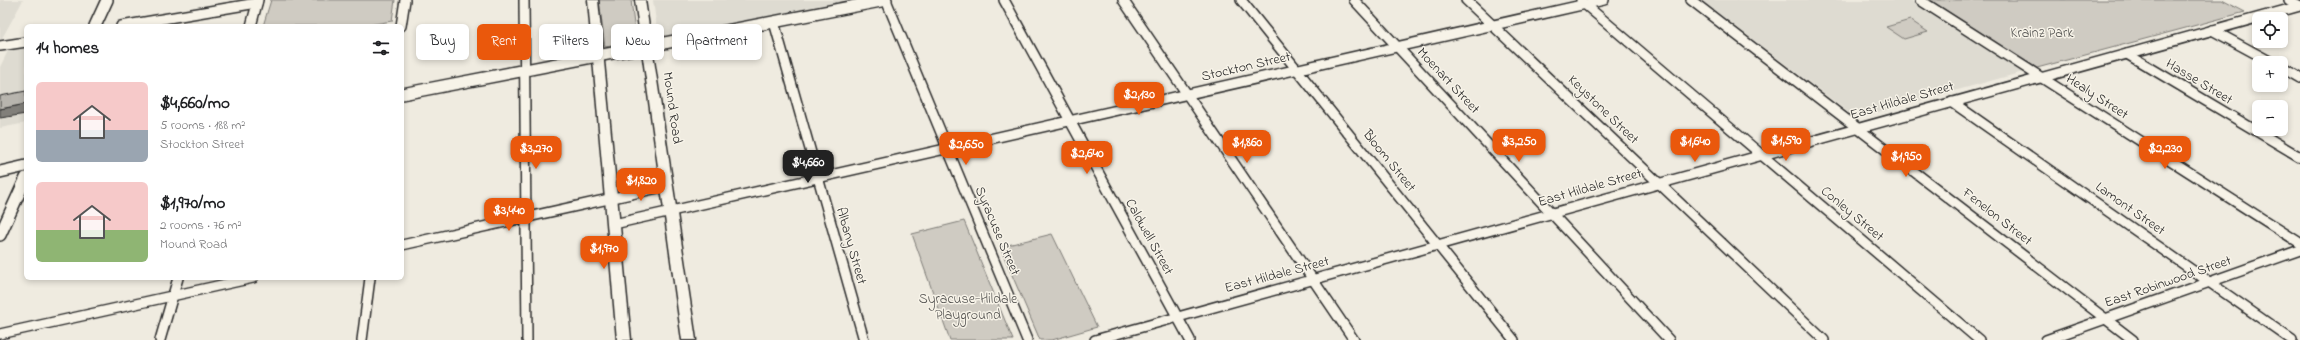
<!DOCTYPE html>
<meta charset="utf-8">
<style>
body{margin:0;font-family:"Indie Flower",sans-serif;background:#f6f6f6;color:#202124;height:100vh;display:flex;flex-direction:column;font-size:15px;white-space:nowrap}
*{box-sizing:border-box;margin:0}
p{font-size:13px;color:#757577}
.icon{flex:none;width:22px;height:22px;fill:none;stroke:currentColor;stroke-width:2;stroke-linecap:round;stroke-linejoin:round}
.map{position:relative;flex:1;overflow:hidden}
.panel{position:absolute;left:24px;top:24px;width:380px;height:256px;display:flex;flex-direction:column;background:#fff;border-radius:6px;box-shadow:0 2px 6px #0003}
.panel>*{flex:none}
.guide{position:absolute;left:416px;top:24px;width:380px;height:36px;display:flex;gap:8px}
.controls{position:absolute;left:2252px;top:12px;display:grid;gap:8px}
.controls a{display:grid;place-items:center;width:36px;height:36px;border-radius:6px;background:#fff;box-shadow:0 2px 6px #0003;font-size:20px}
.price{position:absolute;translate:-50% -34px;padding:0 9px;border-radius:8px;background:#ea580c;color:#fff;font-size:13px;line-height:26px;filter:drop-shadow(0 1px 2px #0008)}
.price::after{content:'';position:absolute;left:50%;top:24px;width:12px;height:9px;margin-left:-6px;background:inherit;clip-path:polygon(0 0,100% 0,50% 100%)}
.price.current{background:#222;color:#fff}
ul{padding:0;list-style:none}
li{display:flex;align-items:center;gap:12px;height:100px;padding:0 12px}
li span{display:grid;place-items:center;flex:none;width:112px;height:80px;border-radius:6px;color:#555}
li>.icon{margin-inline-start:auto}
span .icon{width:48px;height:48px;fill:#fffc;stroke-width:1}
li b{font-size:17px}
h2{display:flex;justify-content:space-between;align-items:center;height:48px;padding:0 12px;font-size:17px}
.chip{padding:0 14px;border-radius:6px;background:#fff;box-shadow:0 2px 6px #0003;font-size:14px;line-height:36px}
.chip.current{background:#ea580c;color:#fff}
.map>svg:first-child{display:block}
.built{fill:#dedbd1}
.green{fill:#cfcbc2;stroke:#7d7b76}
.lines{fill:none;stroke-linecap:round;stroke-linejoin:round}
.minor-casing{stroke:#2b2b2b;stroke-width:12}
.tertiary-casing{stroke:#2b2b2b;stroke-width:14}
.secondary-casing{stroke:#2b2b2b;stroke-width:3}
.minor{stroke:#f7f3e8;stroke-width:9}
.tertiary{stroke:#f7f3e8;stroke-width:11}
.secondary{fill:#f7f3e8;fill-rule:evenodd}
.shaded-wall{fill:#817f7a;stroke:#2b2b2b}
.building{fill:#b8b5ae;stroke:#2b2b2b}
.labels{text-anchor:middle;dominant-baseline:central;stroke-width:3;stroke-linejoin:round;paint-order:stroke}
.park-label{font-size:14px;fill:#545351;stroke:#f7f3e8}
.street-label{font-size:14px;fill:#2b2b2b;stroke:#f7f3e8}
</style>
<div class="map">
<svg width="2300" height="340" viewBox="0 0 2300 340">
<rect width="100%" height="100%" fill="#efebe0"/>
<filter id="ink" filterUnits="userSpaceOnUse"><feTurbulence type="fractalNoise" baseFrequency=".025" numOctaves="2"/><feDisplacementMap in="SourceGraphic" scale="8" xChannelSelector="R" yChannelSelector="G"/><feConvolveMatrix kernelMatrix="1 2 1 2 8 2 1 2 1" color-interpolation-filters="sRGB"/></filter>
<g filter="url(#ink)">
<g class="built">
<path d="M0,0H23L0,42Z"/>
<path d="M653,0H851L658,37Z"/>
<path d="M1701,0H1911L2023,72L1856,118Z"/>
<path d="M26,48V123L0,128V67L8,51Z"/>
</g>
<g class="green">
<path d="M271,0H395L392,21L363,26H263Z"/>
<path d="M599,0H631L636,41L605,47Z"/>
<path d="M1930,0H2222L2245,12L2037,68Z"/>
<path d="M1910,20L1928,32L1904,39L1886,27Z"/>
<path d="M964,221L1013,340H950L912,234Z"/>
<path d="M1052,234L1097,327L1052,340H1040L1000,247Z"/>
</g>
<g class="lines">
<defs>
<g id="minor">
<path d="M524,0L527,340"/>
<path d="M886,0L1027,340"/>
<path d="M1004,0L1190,340"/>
<path d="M1123,0L1354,340"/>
<path d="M1241,0L1514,340"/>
<path d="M1354,0L1669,340"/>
<path d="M1466,0L1824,340"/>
<path d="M1691,0L2133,340"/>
<path d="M1920,0L2300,243"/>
<path d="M2289,0L2300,5"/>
<path d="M1581,1L1979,340"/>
<path d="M774,22L864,340"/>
<path d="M121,26L257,3"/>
<path d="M251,26L258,0"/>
<path d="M401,26L405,0"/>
<path d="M2212,30L2273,63"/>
<path d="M0,46L26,42"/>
<path d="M2127,54L2300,157"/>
<path d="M2281,67L2300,78"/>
<path d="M1952,102L2292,340"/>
<path d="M614,224L1604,0"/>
<path d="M402,245L667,186"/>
<path d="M0,334L253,278"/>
<path d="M160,340L178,278"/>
<path d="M362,340L370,278"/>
<path d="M1095,340L2300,6"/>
<path d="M2046,340L2300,250"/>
</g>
<g id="tertiary">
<path d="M95,26L107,0"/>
<path d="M402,94L886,0"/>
<path d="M0,172L26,166"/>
<path d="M0,235L26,178"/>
</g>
<g id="secondary">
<path d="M588,0H598L631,340H617Z"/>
<path d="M635,0H645L696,340H682Z"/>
</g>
</defs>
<use href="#minor" class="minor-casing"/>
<use href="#tertiary" class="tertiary-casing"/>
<use href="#secondary" class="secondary-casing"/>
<use href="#minor" class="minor"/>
<use href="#tertiary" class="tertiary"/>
<use href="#secondary" class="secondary"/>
</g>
<path class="shaded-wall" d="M26,104V114L0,118V109Z"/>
<path class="building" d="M26,91V104L0,109V96Z"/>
</g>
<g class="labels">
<g class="park-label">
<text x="2042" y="33">Krainz Park</text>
<text x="968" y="299">Syracuse-Hildale<tspan x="968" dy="16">Playground</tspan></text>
</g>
<g class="street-label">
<text transform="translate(1246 67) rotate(-13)">Stockton Street</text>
<text transform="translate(1448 81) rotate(47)">Moenart Street</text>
<text transform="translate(2199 82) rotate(31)">Hasse Street</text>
<text transform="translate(2097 97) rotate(33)">Healy Street</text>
<text transform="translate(1902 101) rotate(-16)">East Hildale Street</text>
<text transform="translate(672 108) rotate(82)">Mound Road</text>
<text transform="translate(1603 110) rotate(44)">Keystone Street</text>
<text transform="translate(1389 161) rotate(51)">Bloom Street</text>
<text transform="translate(1590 188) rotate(-16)">East Hildale Street</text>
<text transform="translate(2130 209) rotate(35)">Lamont Street</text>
<text transform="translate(1852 214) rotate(40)">Conley Street</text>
<text transform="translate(1997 217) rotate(38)">Fenelon Street</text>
<text transform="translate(997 231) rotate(67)">Syracuse Street</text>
<text transform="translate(1149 237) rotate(61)">Caldwell Street</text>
<text transform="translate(851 246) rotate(74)">Albany Street</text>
<text transform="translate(1277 275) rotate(-15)">East Hildale Street</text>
<text transform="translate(2168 282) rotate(-19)">East Robinwood Street</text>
</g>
</g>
</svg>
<div class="controls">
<a><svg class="icon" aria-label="locate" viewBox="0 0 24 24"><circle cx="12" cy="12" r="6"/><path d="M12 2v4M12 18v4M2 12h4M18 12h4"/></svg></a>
<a>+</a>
<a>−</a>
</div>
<b class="price" style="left:1139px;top:116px">$2,130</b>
<b class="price" style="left:1786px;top:162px">$1,590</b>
<b class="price" style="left:1519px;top:163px">$3,250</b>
<b class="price" style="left:1695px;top:163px">$1,640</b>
<b class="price" style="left:1247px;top:164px">$1,860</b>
<b class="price" style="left:966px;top:166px">$2,650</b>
<b class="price" style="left:536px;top:170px">$3,270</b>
<b class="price" style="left:2165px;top:170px">$2,230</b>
<b class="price" style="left:1087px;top:175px">$2,640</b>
<b class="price" style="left:1906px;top:178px">$1,950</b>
<b class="price current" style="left:808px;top:184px">$4,660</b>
<b class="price" style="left:641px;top:202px">$1,820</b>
<b class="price" style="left:509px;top:232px">$3,440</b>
<b class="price" style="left:604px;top:270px">$1,970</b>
<div class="guide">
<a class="chip">Buy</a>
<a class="chip current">Rent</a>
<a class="chip">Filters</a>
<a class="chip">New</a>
<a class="chip">Apartment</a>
</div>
<section class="panel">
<h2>14 homes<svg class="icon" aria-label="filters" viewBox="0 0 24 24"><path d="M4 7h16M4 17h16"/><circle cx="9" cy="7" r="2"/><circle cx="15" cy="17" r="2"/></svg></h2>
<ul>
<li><span style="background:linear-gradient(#f6c9c9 60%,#9aa5b1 0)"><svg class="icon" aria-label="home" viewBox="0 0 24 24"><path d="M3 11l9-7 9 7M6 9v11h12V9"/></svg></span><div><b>$4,660/mo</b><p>5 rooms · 188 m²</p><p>Stockton Street</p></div></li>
<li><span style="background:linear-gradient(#f6c9c9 60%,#8fb573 0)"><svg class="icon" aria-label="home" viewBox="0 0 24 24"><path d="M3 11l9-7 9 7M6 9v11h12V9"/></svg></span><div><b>$1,970/mo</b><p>2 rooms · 76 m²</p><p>Mound Road</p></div></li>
</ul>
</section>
</div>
